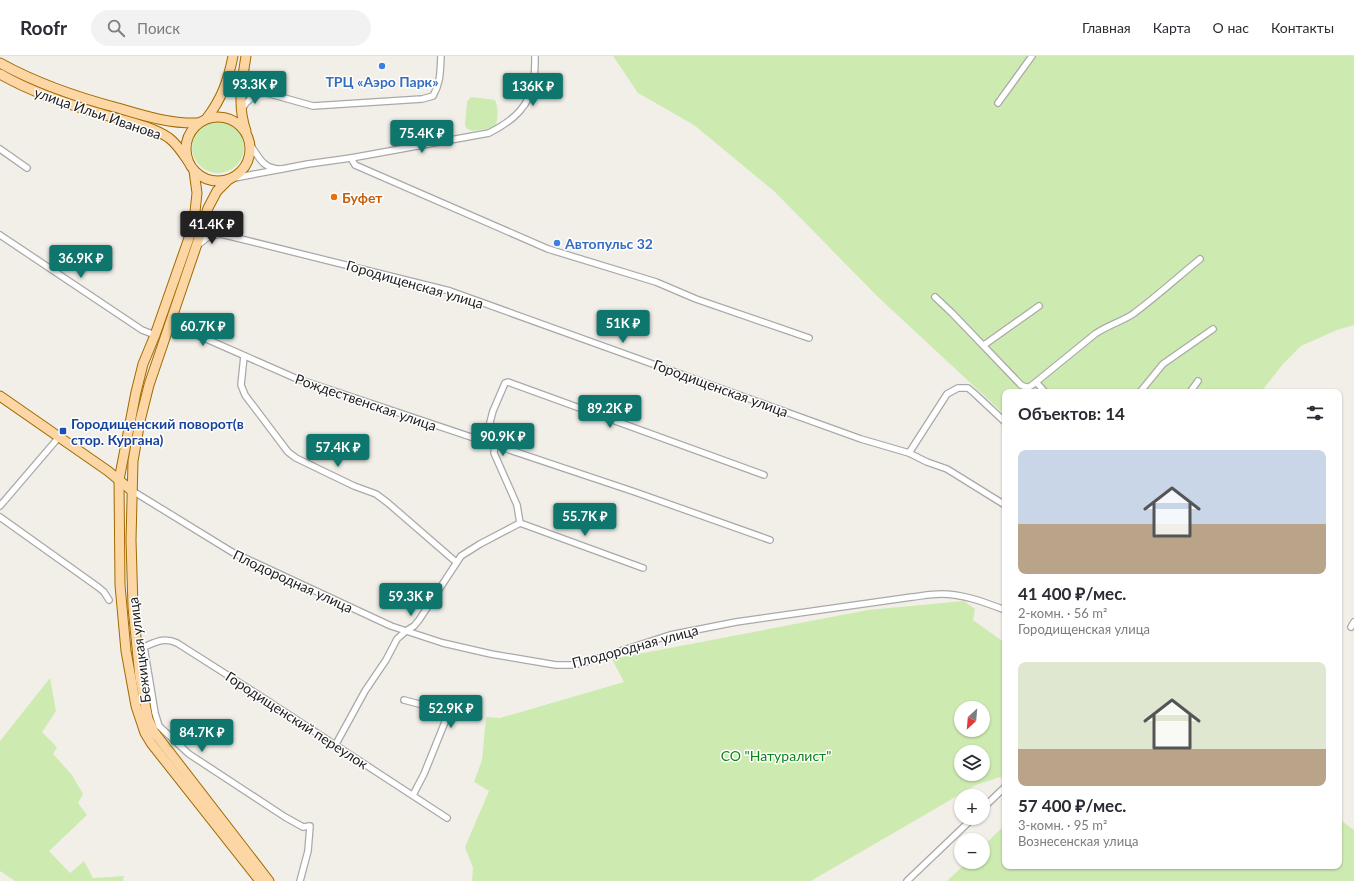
<!DOCTYPE html>
<html lang="ru">
<meta charset="utf-8">
<style>
body{margin:0;font-family:Lato,sans-serif;background:#f2f2f3;color:#2b2b33;height:100vh;display:flex;flex-direction:column;font-size:15px;white-space:nowrap}
*{box-sizing:border-box;margin:0}
p{font-size:13px;color:#7c7c81}
.icon{flex:none;width:22px;height:22px;fill:none;stroke:currentColor;stroke-width:2;stroke-linecap:round;stroke-linejoin:round}
.map{position:relative;flex:1;overflow:hidden}
.sheet{position:absolute;left:1002px;top:333px;width:340px;height:480px;display:flex;flex-direction:column;background:#fff;border-radius:8px;box-shadow:0 1px 3px #0004}
.sheet>*{flex:none}
.needle{width:26px;rotate:206deg}
.buttons{position:absolute;left:954px;top:645px;display:grid;gap:8px}
.buttons a{display:grid;place-items:center;width:36px;height:36px;border-radius:50%;background:#fff;box-shadow:0 1px 3px #0004;font-size:20px}
.price{position:absolute;translate:-50% -34px;padding:0 9px;border-radius:4px;background:#0f766e;color:#fff;font-size:13px;line-height:26px;filter:drop-shadow(0 1px 2px #0008)}
.price::after{content:'';position:absolute;left:50%;top:24px;width:12px;height:9px;margin-left:-6px;background:inherit;clip-path:polygon(0 0,100% 0,50% 100%)}
.price.on{background:#222;color:#fff}
ul{padding:0;list-style:none}
li{display:grid;align-content:center;gap:8px;height:212px;padding:0 16px}
li span{display:grid;place-items:center;height:124px;border-radius:8px;color:#555}
li>.icon{margin-inline-start:auto}
span .icon{width:72px;height:72px;fill:#fffc;stroke-width:1}
li b{font-size:17px}
h2{display:flex;justify-content:space-between;align-items:center;height:48px;padding:0 16px;font-size:17px}
header{display:flex;align-items:center;gap:24px;box-sizing:border-box;height:56px;padding:0 20px;background:#fff;border-bottom:1px solid #e1e1e2}
header strong{font-size:19px}
nav{display:flex;gap:22px;margin-inline-start:auto;font-size:14px}
.search{width:280px;height:36px;background:#f2f2f3;display:flex;align-items:center;gap:10px;box-sizing:border-box;padding:0 14px;border-radius:22px;color:#7c7c81;font-size:15px}
.map>svg:first-child{display:block}
.grass{fill:#cdebb0;fill-rule:evenodd}
.lines{fill:none;stroke-linecap:round;stroke-linejoin:round}
.minor-casing{stroke:#a9a9a9;stroke-width:8}
.primary-casing{stroke:#a06b00;stroke-width:11}
.minor{stroke:#fff;stroke-width:5.5}
.primary{stroke:#fcd6a4;stroke-width:9}
.shop-dot{fill:#3f7fe0;stroke:#fff;stroke-width:1.5}
.food-dot{fill:#e8710a;stroke:#fff;stroke-width:1.5}
.transit-dot{fill:#1a4fb4;stroke:#fff;stroke-width:1.5}
.labels{text-anchor:middle;dominant-baseline:central;stroke-width:3;stroke-linejoin:round;paint-order:stroke}
.shop-label{font-size:14px;font-weight:bold;fill:#366cbe;stroke:#fff}
.street-label{font-size:14px;fill:#222;stroke:#fff}
.food-label{font-size:14px;font-weight:bold;fill:#c56008;stroke:#fff;text-anchor:start}
.transit-label{font-size:14px;font-weight:bold;fill:#164399;stroke:#fff;text-anchor:start}
.park-label{font-size:14px;fill:#0c8416;stroke:#fff}
</style>
<header>
<strong>Roofr</strong>
<div class="search"><svg class="icon" aria-label="search" viewBox="0 0 24 24"><circle cx="10" cy="10" r="6"/><path d="M15 15l6 6"/></svg>Поиск</div>
<nav><a>Главная</a><a>Карта</a><a>О нас</a><a>Контакты</a></nav>
</header>
<div class="map">
<svg width="1354" height="825" viewBox="0 0 1354 825">
<rect width="100%" height="100%" fill="#f2efe9"/>
<g class="grass">
<path d="M613,0H1354V269L1337,274L1301,290L1283,308L1261,336H1005V359L878,241L775,136L694,69L638,37Z"/>
<path d="M472,41L495,44C498,50 499,66 494,72L472,75L466,72L465,68L467,46L470,42Z"/>
<circle cx="218" cy="91" r="26"/>
<path d="M964,545L975,553L973,564L1005,587V726L1000,721L976,729L811,825H472L473,812L465,791L489,735L474,726L482,704L486,661L500,662L624,626L612,603L868,554ZM961,652H983V674H961ZM961,696H983V718H961Z"/>
<path d="M50,622L56,655L42,676L57,691L53,698L72,719L83,738L78,747L87,759L49,795L70,817L84,805L93,822L124,820L123,825H15L0,815V685Z"/>
<path d="M1339,763L1354,774V825H947L967,806H983V790L1005,769V810H1339Z"/>
</g>
<g class="lines">
<defs>
<g id="minor">
<path d="M243,20L249,28L263,36L313,50L422,43L433,40C441,26 440,16 441,0"/>
<path d="M998,47L1032,0"/>
<path d="M242,53C247,44 253,40 263,36"/>
<path d="M0,93L27,112"/>
<path d="M351,102L489,77C513,65 531,50 534,22C535,15 535,7 535,0"/>
<path d="M282,113L308,108L351,102L355,109L548,193L656,226L696,243L809,282"/>
<path d="M229,123L282,113C264,114 259,102 250,88"/>
<path d="M204,164C208,171 213,175 221,178L450,235L861,383L909,397L927,406L947,413L1005,449"/>
<path d="M0,179L142,274L155,279"/>
<path d="M198,189L208,181L220,178"/>
<path d="M935,241L952,257L1021,329C1028,333 1030,331 1036,326L1045,336"/>
<path d="M170,267L295,322L635,436L770,484"/>
<path d="M984,289L1039,250"/>
<path d="M244,300L241,329L245,339L288,396L296,402L354,430L376,438L388,447L456,506"/>
<path d="M1036,326L1095,278C1108,269 1121,266 1133,258C1156,241 1178,221 1200,203"/>
<path d="M1140,336L1163,308L1213,273"/>
<path d="M1190,336L1198,325"/>
<path d="M485,385L493,355L505,327L508,326L764,419"/>
<path d="M495,389L494,397L517,449L520,467"/>
<path d="M909,397L947,338L958,332H968L974,337L1005,366"/>
<path d="M131,434L232,496L391,570L443,587L491,598L556,609H571L583,607L670,579L736,566L912,541C921,540 931,538 941,538C963,538 984,546 1005,554"/>
<path d="M0,450L59,381"/>
<path d="M0,461L98,531L104,536L109,544"/>
<path d="M520,467L643,512"/>
<path d="M1351,571L1354,566"/>
<path d="M404,644L449,656L424,718L413,739"/>
<path d="M336,688L365,635L386,604L397,583L406,575L414,570L419,564L461,500L480,488L520,467"/>
<path d="M983,752L1005,731"/>
<path d="M300,825L308,795L310,770L303,771L285,761L189,698L159,670L155,657L144,591C156,586 164,581 177,587L268,645L447,762"/>
<path d="M907,825L973,762"/>
</g>
<g id="primary">
<path d="M0,7C38,28 76,41 118,52C145,60 170,68 199,67"/>
<path d="M0,18C33,37 69,49 105,59C125,65 152,70 169,82C177,88 182,96 188,105"/>
<circle cx="218" cy="93" r="32"/>
<path d="M207,62C222,42 228,25 233,0"/>
<path d="M246,75C237,50 242,25 246,0"/>
<path d="M194,115L197,137L194,165L189,182L155,279L143,308L136,336L119,424L120,529L126,595L136,650L145,677L151,687L260,825"/>
<path d="M229,123L217,135L208,152L198,185L149,329L140,365L133,405L131,484L133,551L140,622L148,663L154,676L269,825"/>
<path d="M0,340L108,415L131,434"/>
</g>
</defs>
<use href="#minor" class="minor-casing"/>
<use href="#primary" class="primary-casing"/>
<use href="#minor" class="minor"/>
<use href="#primary" class="primary"/>
</g>
<g class="shop-dot">
<circle cx="382" cy="10" r="4"/>
<circle cx="557" cy="187" r="4"/>
</g>
<circle class="food-dot" cx="334" cy="141" r="4"/>
<rect class="transit-dot" x="59" y="371" width="8" height="8" rx="2"/>
<g class="labels">
<g class="shop-label">
<text x="382" y="25">ТРЦ «Аэро Парк»</text>
<text x="565" y="187" text-anchor="start">Автопульс 32</text>
</g>
<g class="street-label">
<text transform="translate(98 57) rotate(19)">улица Ильи Иванова</text>
<text transform="translate(415 228) rotate(16)">Городищенская улица</text>
<text transform="translate(721 332) rotate(20)">Городищенская улица</text>
<text transform="translate(366 346) rotate(19)">Рождественская улица</text>
<text transform="translate(293 525) rotate(25)">Плодородная улица</text>
<text transform="translate(635 590) rotate(-15)">Плодородная улица</text>
<text transform="translate(139 594) rotate(-97)">Бежицкая улица</text>
<text transform="translate(297 664) rotate(33)">Городищенский переулок</text>
</g>
<g class="food-label">
<text x="342" y="141">Буфет</text>
</g>
<g class="transit-label">
<text x="71" y="367">Городищенский поворот(в<tspan x="71" dy="16">стор. Кургана)</tspan></text>
</g>
<g class="park-label">
<text x="776" y="699">СО "Натуралист"</text>
</g>
</g>
</svg>
<div class="buttons">
<a><svg class="needle" viewBox="-14 -14 28 28"><path d="M0-13l5 13h-10z" fill="#e53935"/><path d="M0 13l5-13h-10z" fill="#7c7c81"/></svg></a>
<a><svg class="icon" aria-label="layers" viewBox="0 0 24 24"><path d="M12 4l9 5-9 5-9-5zM3 14l9 5 9-5"/></svg></a>
<a>+</a>
<a>−</a>
</div>
<b class="price" style="left:255px;top:49px">93.3K ₽</b>
<b class="price" style="left:533px;top:51px">136K ₽</b>
<b class="price" style="left:422px;top:98px">75.4K ₽</b>
<b class="price on" style="left:212px;top:189px">41.4K ₽</b>
<b class="price" style="left:81px;top:223px">36.9K ₽</b>
<b class="price" style="left:623px;top:288px">51K ₽</b>
<b class="price" style="left:203px;top:291px">60.7K ₽</b>
<b class="price" style="left:610px;top:373px">89.2K ₽</b>
<b class="price" style="left:503px;top:401px">90.9K ₽</b>
<b class="price" style="left:338px;top:412px">57.4K ₽</b>
<b class="price" style="left:585px;top:481px">55.7K ₽</b>
<b class="price" style="left:411px;top:561px">59.3K ₽</b>
<b class="price" style="left:451px;top:673px">52.9K ₽</b>
<b class="price" style="left:202px;top:697px">84.7K ₽</b>
<section class="sheet">
<h2>Объектов: 14<svg class="icon" aria-label="filters" viewBox="0 0 24 24"><path d="M4 7h16M4 17h16"/><circle cx="9" cy="7" r="2"/><circle cx="15" cy="17" r="2"/></svg></h2>
<ul>
<li><span style="background:linear-gradient(#c9d6e8 60%,#b9a48a 0)"><svg class="icon" aria-label="home" viewBox="0 0 24 24"><path d="M3 11l9-7 9 7M6 9v11h12V9"/></svg></span><div><b>41 400 ₽/мес.</b><p>2-комн. · 56 m²</p><p>Городищенская улица</p></div></li>
<li><span style="background:linear-gradient(#dfe7d0 70%,#b9a48a 0)"><svg class="icon" aria-label="home" viewBox="0 0 24 24"><path d="M3 11l9-7 9 7M6 9v11h12V9"/></svg></span><div><b>57 400 ₽/мес.</b><p>3-комн. · 95 m²</p><p>Вознесенская улица</p></div></li>
</ul>
</section>
</div>
